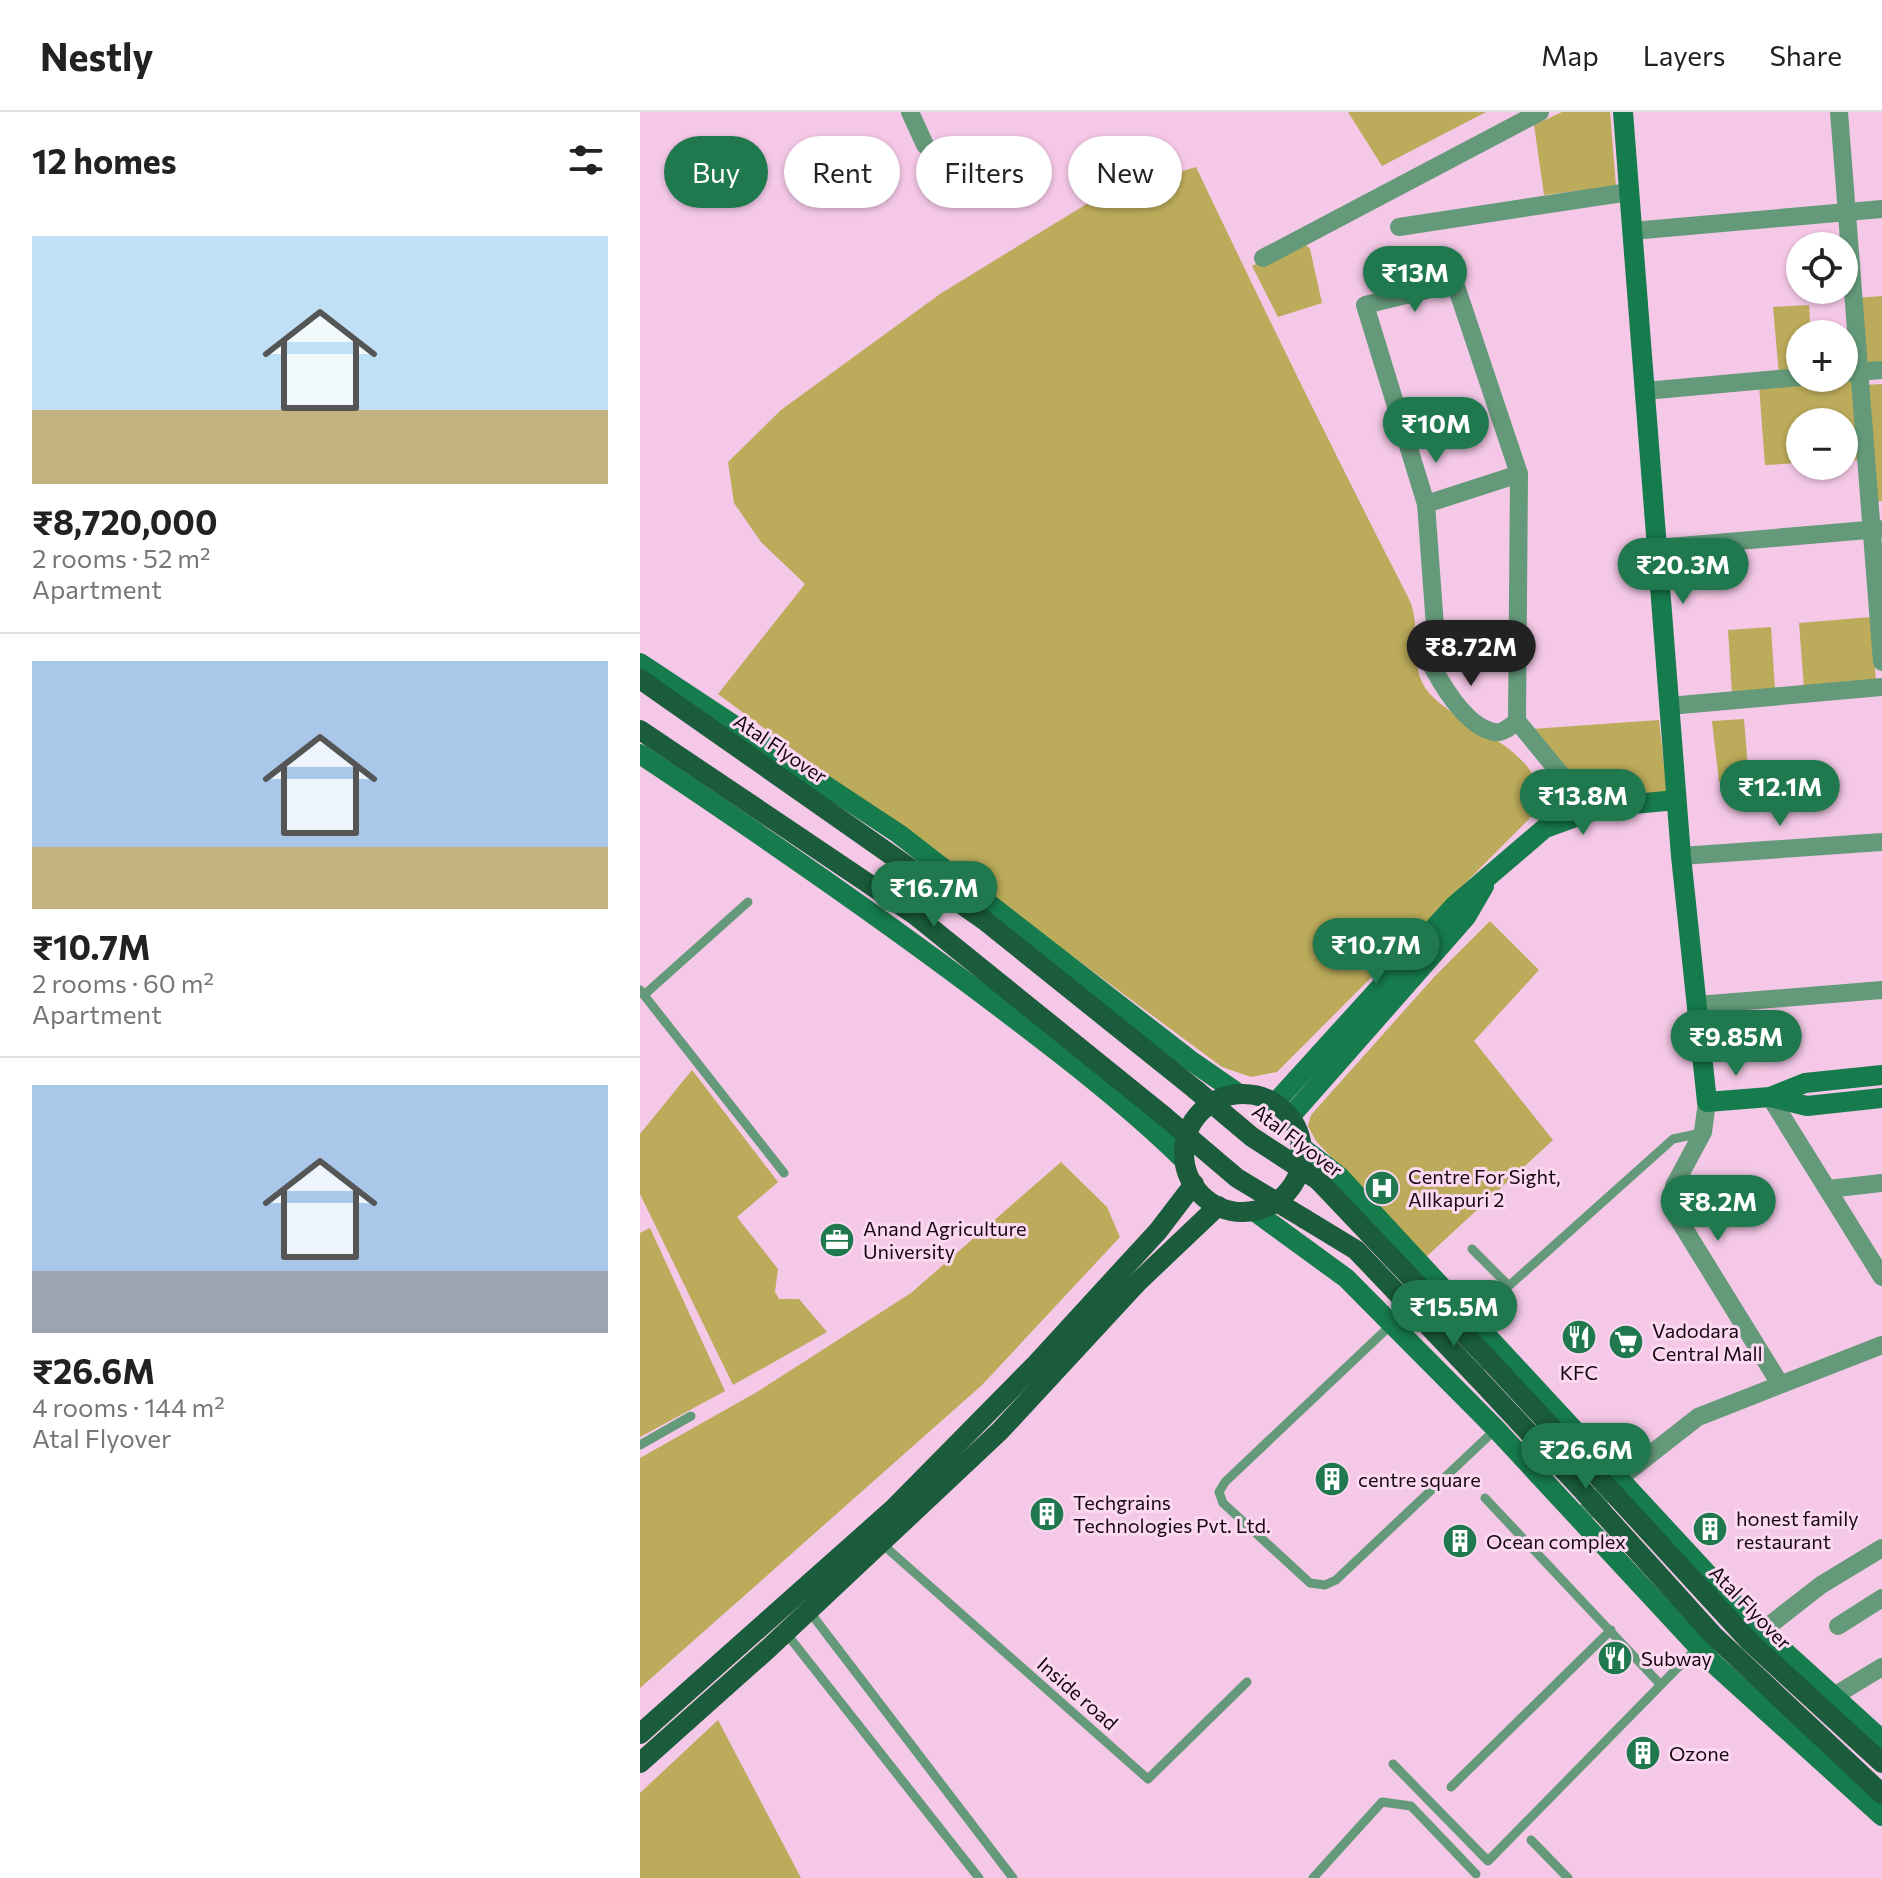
<!DOCTYPE html>
<meta charset="utf-8">
<style>
body{margin:0;font-family:Commissioner,sans-serif;background:#f2f2f2;color:#222;height:100vh;display:flex;flex-direction:column;font-size:30px;white-space:nowrap}
*{box-sizing:border-box;margin:0}
p{font-size:26px;color:#767676}
.icon{flex:none;width:44px;height:44px;fill:none;stroke:currentColor;stroke-width:2;stroke-linecap:round;stroke-linejoin:round}
.map{position:relative;flex:1;overflow:hidden}
.sheet{display:flex;flex-direction:column;background:#fff;width:640px}
.sheet>*{flex:none}
.banner{position:absolute;left:24px;top:24px;width:760px;height:72px;display:flex;gap:16px}
.buttons{position:absolute;left:1146px;top:120px;display:grid;gap:16px}
.buttons a{display:grid;place-items:center;width:72px;height:72px;border-radius:50%;background:#fff;box-shadow:0 2px 6px #0004;font-size:40px}
.price{position:absolute;translate:-50% -68px;padding:0 18px;border-radius:28px;background:#20794e;color:#fff;font-size:26px;line-height:52px;filter:drop-shadow(0 2px 4px #0008)}
.price::after{content:'';position:absolute;left:50%;top:48px;width:24px;height:18px;margin-left:-12px;background:inherit;clip-path:polygon(0 0,100% 0,50% 100%)}
.price.current{background:#222;color:#fff}
ul{padding:0;list-style:none}
li{display:grid;align-content:center;gap:16px;height:424px;padding:0 32px}
li+li{border-top:2px solid #e0e0e0}
li span{display:grid;place-items:center;height:248px;border-radius:0px;color:#555}
li>.icon{margin-inline-start:auto}
span .icon{width:144px;height:144px;fill:#fffc;stroke-width:1}
li b{font-size:34px}
h2{display:flex;justify-content:space-between;align-items:center;height:96px;padding:0 32px;font-size:34px}
.tag{padding:0 28px;border-radius:36px;background:#fff;box-shadow:0 2px 6px #0004;font-size:28px;line-height:72px}
.tag.current{background:#20794e;color:#fff}
header{display:flex;align-items:center;gap:48px;box-sizing:border-box;height:112px;padding:0 40px;background:#fff;border-bottom:2px solid #e0e0e0}
header strong{font-size:38px}
nav{display:flex;gap:44px;margin-inline-start:auto;font-size:28px}
main{display:flex;flex:1;min-height:0}
.map>svg:first-child{display:block}
.green{fill:#bcab5a}
.lines{fill:none;stroke-linecap:round;stroke-linejoin:round}
.lane{stroke:#649a7a;stroke-width:9}
.street{stroke:#649a7a;stroke-width:18}
.secondary{stroke:#167b4d;stroke-width:20}
.primary{stroke:#1a5c3b;stroke-width:20}
.primary-bridge{stroke:#1a5c3b;stroke-width:20}
.labels{text-anchor:middle;dominant-baseline:central;stroke-width:6;stroke-linejoin:round;paint-order:stroke}
.street-label{font-size:20px;fill:#150711;stroke:#fcd9f1}
.poi-label{font-size:20px;fill:#150711;stroke:#fcd9f1;text-anchor:start}
</style>
<header>
<strong>Nestly</strong>
<nav><a>Map</a><a>Layers</a><a>Share</a></nav>
</header>
<main>
<section class="sheet">
<h2>12 homes<svg class="icon" aria-label="filters" viewBox="0 0 24 24"><path d="M4 7h16M4 17h16"/><circle cx="9" cy="7" r="2"/><circle cx="15" cy="17" r="2"/></svg></h2>
<ul>
<li><span style="background:linear-gradient(#bfe0f5 70%,#c2b280 0)"><svg class="icon" aria-label="home" viewBox="0 0 24 24"><path d="M3 11l9-7 9 7M6 9v11h12V9"/></svg></span><div><b>₹8,720,000</b><p>2 rooms · 52 m²</p><p>Apartment</p></div></li>
<li><span style="background:linear-gradient(#a9c7e8 75%,#c2b280 0)"><svg class="icon" aria-label="home" viewBox="0 0 24 24"><path d="M3 11l9-7 9 7M6 9v11h12V9"/></svg></span><div><b>₹10.7M</b><p>2 rooms · 60 m²</p><p>Apartment</p></div></li>
<li><span style="background:linear-gradient(#a9c7e8 75%,#9aa5b1 0)"><svg class="icon" aria-label="home" viewBox="0 0 24 24"><path d="M3 11l9-7 9 7M6 9v11h12V9"/></svg></span><div><b>₹26.6M</b><p>4 rooms · 144 m²</p><p>Atal Flyover</p></div></li>
</ul>
</section>
<div class="map">
<svg width="1242" height="1766" viewBox="0 0 1242 1766">
<rect width="100%" height="100%" fill="#f4c8e6"/>
<g class="green">
<path d="M708,0H846L742,54Z"/>
<path d="M922,0H970L976,74L904,83L894,13Z"/>
<path d="M556,55C625,200 695,343 768,485C784,515 765,554 790,582C823,618 912,639 897,699L637,960L611,965L582,955L78,582L165,472L121,430L94,391L88,350L141,298L300,182L458,85Z"/>
<path d="M663,130L670,137L682,191L638,205L612,154Z"/>
<path d="M1242,184V254L1222,255L1216,186Z"/>
<path d="M1169,193L1171,222H1160V261L1139,263L1133,195Z"/>
<path d="M1213,265L1218,348L1204,349V310H1160V351L1125,353L1119,273Z"/>
<path d="M1242,272V389L1234,390L1225,273Z"/>
<path d="M1231,505L1236,570L1164,576L1159,511Z"/>
<path d="M1131,515L1135,578L1092,582L1088,518Z"/>
<path d="M1104,607L1109,667L1079,670L1072,609Z"/>
<path d="M1019,608L1027,680L949,687L892,617Z"/>
<path d="M850,809L899,858L834,929L913,1028L786,1145L676,1029L668,1014L671,1003L795,864Z"/>
<path d="M52,958L138,1070L97,1105L138,1157L135,1180L139,1187H159L187,1220L93,1273L0,1082V1022Z"/>
<path d="M421,1050L467,1095L480,1125L342,1273L0,1576V1346L117,1280L271,1181Z"/>
<path d="M10,1116L85,1279L0,1325V1121Z"/>
<path d="M78,1608L161,1766H0V1681Z"/>
</g>
<g class="lines">
<g class="lane">
<path d="M0,878L144,1061"/>
<path d="M4,883L108,790"/>
<path d="M832,1137L867,1172"/>
<path d="M833,1206L1033,1027L1061,1021"/>
<path d="M752,1212L585,1370L579,1380L583,1391L670,1471L685,1473L696,1468L856,1317"/>
<path d="M0,1333L51,1304"/>
<path d="M845,1386L1019,1571"/>
<path d="M241,1431L508,1667L607,1570"/>
<path d="M169,1499L373,1766"/>
<path d="M146,1521L339,1766"/>
<path d="M753,1652L848,1749L1058,1535"/>
<path d="M811,1675L971,1518"/>
<path d="M891,1728L928,1766"/>
<path d="M673,1766L742,1690L771,1694L836,1762"/>
</g>
<g class="street">
<path d="M270,0L285,33"/>
<path d="M1199,0L1242,550"/>
<path d="M759,115L989,80"/>
<path d="M992,119L1242,97"/>
<path d="M623,146L900,0"/>
<path d="M1204,261L1242,258"/>
<path d="M1005,279L1160,265"/>
<path d="M786,392L879,362"/>
<path d="M1017,436L1239,417"/>
<path d="M1029,594L1242,575"/>
<path d="M877,609C871,614 862,622 854,620C824,614 799,568 786,543L796,528L786,392L725,193L815,171L879,362L877,609L951,699"/>
<path d="M1041,744L1242,730"/>
<path d="M1057,893L1242,878"/>
<path d="M1130,985L1242,1165"/>
<path d="M1067,990L1063,1020L1034,1074V1100L1140,1272"/>
<path d="M1188,1077L1242,1071"/>
<path d="M940,1406L980,1366L1058,1305L1242,1233"/>
<path d="M1198,1514L1242,1486"/>
<path d="M1122,1519L1181,1473L1242,1436"/>
<path d="M1194,1584L1242,1555"/>
</g>
<g class="secondary">
<path d="M983,0L1041,744L1067,990L1130,985L1165,971L1242,963"/>
<path d="M0,551L259,722L550,948L599,982"/>
<path d="M0,642C123,724 244,807 362,897C425,945 488,993 544,1048"/>
<path d="M1130,985L1167,994L1242,986"/>
<path d="M635,991L815,793L905,716L963,695L1036,688"/>
<path d="M650,1005L826,805L844,774"/>
<path d="M660,1034L699,1064L1112,1510L1242,1628"/>
<path d="M614,1099L706,1166L856,1317L1073,1551L1242,1704"/>
</g>
<g class="primary">
<path d="M0,567L344,808L556,978"/>
<path d="M0,618L275,803L524,1004"/>
<circle cx="603" cy="1041" r="59"/>
<path d="M678,1068L830,1228"/>
<path d="M665,1107L716,1138L818,1245"/>
<path d="M850,1249L962,1369"/>
<path d="M836,1264L945,1381"/>
<path d="M977,1385L1110,1530L1242,1651"/>
<path d="M962,1400L1073,1523L1242,1682"/>
<path d="M0,1622L253,1397L396,1252L518,1119L554,1072"/>
<path d="M0,1651L129,1536L360,1319L498,1170L578,1094"/>
</g>
<g class="primary-bridge">
<path d="M556,978L612,1025L678,1068"/>
<path d="M524,1004L597,1066L665,1107"/>
<path d="M830,1228L850,1249"/>
<path d="M818,1245L836,1264"/>
<path d="M962,1369L977,1385"/>
<path d="M945,1381L962,1400"/>
</g>
</g>
<defs>
<symbol id="hospital-disc" viewBox="-11 -11 22 22"><circle r="9.5" fill="#20794e" stroke="#fcd9f1"/><path d="M-5-5h3v3.5h4V-5h3V5h-3V1.5h-4V5h-3Z" fill="#fff"/></symbol>
<symbol id="office-disc" viewBox="-11 -11 22 22"><circle r="9.5" fill="#20794e" stroke="#fcd9f1"/><path d="M-6-3h4V-5.5h4V-3h4V5H-6ZM-1-4.5V-3h2v-1.5ZM-6 0V1H6V0Z" fill="#fff"/></symbol>
<symbol id="restaurant-disc" viewBox="-11 -11 22 22"><circle r="9.5" fill="#20794e" stroke="#fcd9f1"/><path d="M-5-6h1v4h1v-4h1v4h1v-4h1v5L-1.5 .5V6h-2V.5L-5-1ZM5-6V6H3V1.5H1.5Q1.5-4 5-6Z" fill="#fff"/></symbol>
<symbol id="supermarket-disc" viewBox="-11 -11 22 22"><circle r="9.5" fill="#20794e" stroke="#fcd9f1"/><path d="M-6-5.5h2.5l.6 2H6L4.5 2H-2.5L-4.4-4H-6ZM-1.5 3.2a1.3 1.3 0 1 0 .1 0ZM3 3.2a1.3 1.3 0 1 0 .1 0Z" fill="#fff"/></symbol>
<symbol id="building-disc" viewBox="-11 -11 22 22"><circle r="9.5" fill="#20794e" stroke="#fcd9f1"/><path d="M-4-6H4V6H1V3H-1V6H-4ZM-2.5-4.3h1.7v1.8h-1.7ZM.8-4.3h1.7v1.8H.8ZM-2.5-1h1.7V.8h-1.7ZM.8-1h1.7V.8H.8Z" fill="#fff"/></symbol>
</defs>
<g fill-rule="evenodd">
<use href="#hospital-disc" x="722" y="1056" width="40" height="40"/>
<use href="#office-disc" x="177" y="1108" width="40" height="40"/>
<use href="#restaurant-disc" x="919" y="1205" width="40" height="40"/>
<use href="#supermarket-disc" x="966" y="1210" width="40" height="40"/>
<use href="#building-disc" x="672" y="1347" width="40" height="40"/>
<use href="#building-disc" x="387" y="1382" width="40" height="40"/>
<use href="#building-disc" x="1050" y="1397" width="40" height="40"/>
<use href="#building-disc" x="800" y="1409" width="40" height="40"/>
<use href="#restaurant-disc" x="955" y="1526" width="40" height="40"/>
<use href="#building-disc" x="983" y="1621" width="40" height="40"/>
</g>
<g class="labels">
<g class="street-label">
<text transform="translate(141 636) rotate(34)">Atal Flyover</text>
<text transform="translate(658 1028) rotate(37)">Atal Flyover</text>
<text transform="translate(1111 1495) rotate(46)">Atal Flyover</text>
<text transform="translate(438 1581) rotate(41)">Inside road</text>
</g>
<g class="poi-label">
<text x="768" y="1064">Centre For Sight,<tspan x="768" dy="23">Allkapuri 2</tspan></text>
<text x="223" y="1116">Anand Agriculture<tspan x="223" dy="23">University</tspan></text>
<text x="1012" y="1218">Vadodara<tspan x="1012" dy="23">Central Mall</tspan></text>
<text x="939" y="1260" text-anchor="middle">KFC</text>
<text x="718" y="1367">centre square</text>
<text x="433" y="1390">Techgrains<tspan x="433" dy="23">Technologies Pvt. Ltd.</tspan></text>
<text x="1096" y="1406">honest family<tspan x="1096" dy="23">restaurant</tspan></text>
<text x="846" y="1429">Ocean complex</text>
<text x="1001" y="1546">Subway</text>
<text x="1029" y="1641">Ozone</text>
</g>
</g>
</svg>
<div class="buttons">
<a><svg class="icon" aria-label="locate" viewBox="0 0 24 24"><circle cx="12" cy="12" r="6"/><path d="M12 2v4M12 18v4M2 12h4M18 12h4"/></svg></a>
<a>+</a>
<a>−</a>
</div>
<b class="price" style="left:775px;top:202px">₹13M</b>
<b class="price" style="left:796px;top:353px">₹10M</b>
<b class="price" style="left:1043px;top:494px">₹20.3M</b>
<b class="price current" style="left:831px;top:576px">₹8.72M</b>
<b class="price" style="left:1140px;top:716px">₹12.1M</b>
<b class="price" style="left:943px;top:725px">₹13.8M</b>
<b class="price" style="left:294px;top:817px">₹16.7M</b>
<b class="price" style="left:736px;top:874px">₹10.7M</b>
<b class="price" style="left:1096px;top:966px">₹9.85M</b>
<b class="price" style="left:1078px;top:1131px">₹8.2M</b>
<b class="price" style="left:814px;top:1236px">₹15.5M</b>
<b class="price" style="left:946px;top:1379px">₹26.6M</b>
<div class="banner">
<a class="tag current">Buy</a>
<a class="tag">Rent</a>
<a class="tag">Filters</a>
<a class="tag">New</a>
</div>
</div>
</main>
